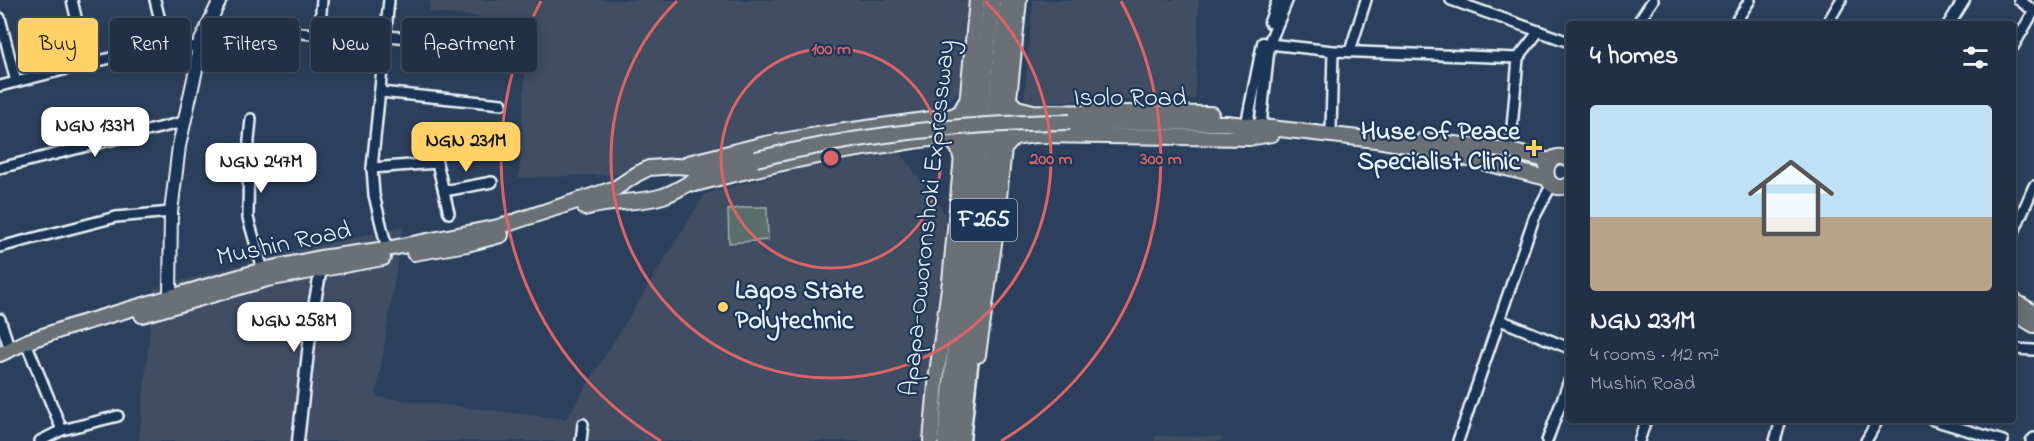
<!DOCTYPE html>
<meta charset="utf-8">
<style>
body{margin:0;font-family:"Indie Flower",sans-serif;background:#29384d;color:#f1f3f6;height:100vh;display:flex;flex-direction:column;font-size:22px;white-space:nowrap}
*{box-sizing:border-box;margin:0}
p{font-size:20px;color:#a2a9b3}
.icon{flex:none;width:33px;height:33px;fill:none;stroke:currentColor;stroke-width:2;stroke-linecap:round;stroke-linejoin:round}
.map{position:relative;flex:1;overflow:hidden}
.sheet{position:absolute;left:1566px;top:21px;width:450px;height:402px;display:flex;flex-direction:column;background:#213046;border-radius:6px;box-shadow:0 3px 15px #0003,0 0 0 2px #3e4b5f}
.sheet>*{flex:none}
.guide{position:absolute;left:18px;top:18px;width:570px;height:54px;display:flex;gap:12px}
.price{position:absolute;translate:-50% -51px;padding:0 14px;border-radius:12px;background:#fff;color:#222;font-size:20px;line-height:39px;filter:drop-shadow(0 2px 3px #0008)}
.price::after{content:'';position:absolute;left:50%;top:36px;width:18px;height:14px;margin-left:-9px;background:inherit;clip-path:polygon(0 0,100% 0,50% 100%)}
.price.on{background:#ffd166;color:#111}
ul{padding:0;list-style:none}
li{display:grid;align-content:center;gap:12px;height:318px;padding:0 24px}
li+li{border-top:2px solid #3e4b5f}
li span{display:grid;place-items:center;height:186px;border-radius:6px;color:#555}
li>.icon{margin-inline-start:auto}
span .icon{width:108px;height:108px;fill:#fffc;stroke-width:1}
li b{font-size:26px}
h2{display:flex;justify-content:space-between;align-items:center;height:72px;padding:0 24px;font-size:26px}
.chip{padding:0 21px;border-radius:6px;background:#213046;box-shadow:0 3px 15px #0003,0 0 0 2px #3e4b5f;font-size:21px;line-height:54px}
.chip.on{background:#ffd166;color:#111}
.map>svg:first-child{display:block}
.built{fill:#3f4d64}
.green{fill:#5a6e6a;stroke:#a1b0b1;stroke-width:1.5}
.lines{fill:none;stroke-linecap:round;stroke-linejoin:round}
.minor-casing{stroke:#e8f1f8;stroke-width:14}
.tertiary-casing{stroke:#e8f1f8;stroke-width:15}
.secondary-casing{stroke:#e8f1f8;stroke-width:16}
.primary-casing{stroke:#e8f1f8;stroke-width:18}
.motorway-casing{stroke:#e8f1f8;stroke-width:21}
.minor{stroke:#1d3557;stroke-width:9}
.tertiary{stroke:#1d3557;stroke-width:10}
.secondary{stroke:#1d3557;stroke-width:12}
.primary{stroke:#6b6f75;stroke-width:14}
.motorway{stroke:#6b6f75;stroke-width:16}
.primary-bridge-casing{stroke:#e8f1f8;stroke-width:18;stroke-linecap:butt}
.primary-bridge{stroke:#6b6f75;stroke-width:14}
.ring{fill:none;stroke:#db6466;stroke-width:3}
.poi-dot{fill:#ffd166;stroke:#1d3557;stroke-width:2}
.labels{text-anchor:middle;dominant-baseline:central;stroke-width:4.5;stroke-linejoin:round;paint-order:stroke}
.shield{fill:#1d3557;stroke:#abb9c8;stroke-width:1.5}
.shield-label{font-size:24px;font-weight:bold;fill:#e8f1f8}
.street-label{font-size:26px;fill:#e8f1f8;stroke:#1d3557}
.poi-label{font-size:26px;font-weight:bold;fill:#e8f1f8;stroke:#1d3557;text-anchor:end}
.centre{fill:#db6466;stroke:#1d3557;stroke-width:3}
.ring-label{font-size:18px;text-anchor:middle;font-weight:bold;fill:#db6466;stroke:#1d3557;stroke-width:4.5;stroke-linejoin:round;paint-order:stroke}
</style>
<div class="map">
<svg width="2034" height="441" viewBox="0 0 2034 441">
<rect width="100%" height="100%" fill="#2c405d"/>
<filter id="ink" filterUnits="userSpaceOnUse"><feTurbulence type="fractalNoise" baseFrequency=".0167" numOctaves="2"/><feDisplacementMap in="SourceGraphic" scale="12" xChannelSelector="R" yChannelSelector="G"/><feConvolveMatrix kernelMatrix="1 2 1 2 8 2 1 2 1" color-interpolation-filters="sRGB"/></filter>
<g filter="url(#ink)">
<g class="built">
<path d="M430,0H974L963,87L934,114L775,141L708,150L622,174L519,178L528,22L429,12Z"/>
<path d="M1033,0H1199L1195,99L1024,102Z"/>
<path d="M900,152L945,213L943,263L946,296L935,441H139L154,288L301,249L403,227L376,397L566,419L705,194L830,161Z"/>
<path d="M1155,436L1221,437V441H1154Z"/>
</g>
<path class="green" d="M747,207H767L768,240L729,243L728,210Z"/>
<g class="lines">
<defs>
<g id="minor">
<path d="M72,0L87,64"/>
<path d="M155,0L166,44"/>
<path d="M1451,0L1569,42"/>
<path d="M2019,0L2034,11"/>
<path d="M0,18L16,82"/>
<path d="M1637,24L1653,0"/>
<path d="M1734,24L1750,0"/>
<path d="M1827,24L1841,0"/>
<path d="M319,35L322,0"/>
<path d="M224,36H237L246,27L257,26L291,32L386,41"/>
<path d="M386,36L517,47"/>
<path d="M1269,44L1333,51L1331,129"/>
<path d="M2013,47L2034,11"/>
<path d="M1333,51L1518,58L1510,151"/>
<path d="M1350,51L1366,0"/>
<path d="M1518,58L1539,31"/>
<path d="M0,86L166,44L198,47"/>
<path d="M380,92L502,104"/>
<path d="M251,119L249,140L248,218L263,270"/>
<path d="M437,163L427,146V137L439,136L474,139"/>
<path d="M0,168L183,122"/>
<path d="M372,168L437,163L449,213"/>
<path d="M444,191L492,182"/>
<path d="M2013,234L2034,186"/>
<path d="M0,247L116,217L171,212"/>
<path d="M387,249L374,195L372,168L389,0"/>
<path d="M0,319L10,350"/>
<path d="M1500,320L1569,348"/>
<path d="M2013,349L2034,350"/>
<path d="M29,350L62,430"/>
<path d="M1933,420L2003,441"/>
<path d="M40,441L62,430L118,416"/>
<path d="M581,441L583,424"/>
<path d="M1458,441L1534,218L1552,184"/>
<path d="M1547,441L1569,381"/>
<path d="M1639,441L1646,420"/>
<path d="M1775,441L1781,420"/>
<path d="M1866,441L1878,420"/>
<path d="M2031,441L2034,438"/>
</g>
<g id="tertiary">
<path d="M1270,22L1278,0"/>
<path d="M1949,24L1964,0"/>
<path d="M1248,118L1263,43"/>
<path d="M1261,120L1269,44L1287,0"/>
<path d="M298,441L312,317L321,269"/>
</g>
<path id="secondary" d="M170,297L171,212L179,146L197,65L198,47L220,0"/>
<g id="primary">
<path d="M1008,100L1017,108L1033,112L1211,114"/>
<path d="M1070,122L1227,123L1376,140L1419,147L1547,178"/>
<path d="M1423,140L1510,151L1550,161"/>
<path d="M1004,149L1014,138L1034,135L1249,138L1272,134"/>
<path d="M1569,159C1539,146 1539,198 1569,185"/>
<path d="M688,163L765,144L817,135L953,116L960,112L966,102"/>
<path d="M695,184C763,166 832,151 902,143C915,141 935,136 948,140C957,143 959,149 961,157"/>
<path d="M585,208C610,200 638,204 663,196C681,190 696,178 712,169"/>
<path d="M414,253L467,244L501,235"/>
<path d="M2013,300L2034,313"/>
<path d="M2013,312L2034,325"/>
<path d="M142,315L267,279L383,258"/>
<path d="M0,354L28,341L69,327L263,270L320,258L387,249L498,227L616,188L637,174L649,168L676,166L712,169L756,159"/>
<path d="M978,355L995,237L1019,0"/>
<path d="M931,441L937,373L950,281L977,0"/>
</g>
<g id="motorway">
<path d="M946,441L992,0"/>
<path d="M961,441L1008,0"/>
</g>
</defs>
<use href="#minor" class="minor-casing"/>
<use href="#tertiary" class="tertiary-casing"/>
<use href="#secondary" class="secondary-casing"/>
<use href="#primary" class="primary-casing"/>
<use href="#motorway" class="motorway-casing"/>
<use href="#minor" class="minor"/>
<use href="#tertiary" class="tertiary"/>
<use href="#secondary" class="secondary"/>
<use href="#primary" class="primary"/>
<use href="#motorway" class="motorway"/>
<defs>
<path id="primary-bridge" d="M756,159C859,135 964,123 1070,122"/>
</defs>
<use href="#primary-bridge" class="primary-bridge-casing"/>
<use href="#primary-bridge" class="primary-bridge"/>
</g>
</g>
<g class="ring">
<circle cx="831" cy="158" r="110"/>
<path d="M985 1A220 220 0 1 1 677 1"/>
<path d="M661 441A330 330 0 0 1 541 1M1121 1A330 330 0 0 1 1001 441"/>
</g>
<g class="poi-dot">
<path d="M1531 139h6v6h6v6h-6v6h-6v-6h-6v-6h6z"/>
<circle cx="723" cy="307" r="6"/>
</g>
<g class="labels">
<rect class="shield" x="951" y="199" width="66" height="42" rx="4.5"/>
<g class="shield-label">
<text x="984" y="220">F265</text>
</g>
<g class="street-label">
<text x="1130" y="99">Isolo Road</text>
<text transform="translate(929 218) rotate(-84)">Apapa-Oworonshoki Expressway</text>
<text transform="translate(284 245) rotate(-12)">Mushin Road</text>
</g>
<g class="poi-label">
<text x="1520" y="133">Huse Of Peace<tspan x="1520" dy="30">Specialist Clinic</tspan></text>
<text x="735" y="292" text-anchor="start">Lagos State<tspan x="735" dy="30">Polytechnic</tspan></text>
</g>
</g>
<circle cx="831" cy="158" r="9" class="centre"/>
<g class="ring-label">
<text x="831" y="54">100 m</text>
<text x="1051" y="164">200 m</text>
<text x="1161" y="164">300 m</text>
</g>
</svg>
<b class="price" style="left:95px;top:158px">NGN 133M</b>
<b class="price on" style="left:466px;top:173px">NGN 231M</b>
<b class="price" style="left:261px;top:194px">NGN 247M</b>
<b class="price" style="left:294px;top:353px">NGN 258M</b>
<div class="guide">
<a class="chip on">Buy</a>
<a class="chip">Rent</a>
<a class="chip">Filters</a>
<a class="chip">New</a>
<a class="chip">Apartment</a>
</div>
<section class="sheet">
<h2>4 homes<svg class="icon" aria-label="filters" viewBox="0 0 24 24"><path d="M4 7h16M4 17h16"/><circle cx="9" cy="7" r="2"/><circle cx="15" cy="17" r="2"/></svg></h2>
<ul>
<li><span style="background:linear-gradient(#bfe0f5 60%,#b9a48a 0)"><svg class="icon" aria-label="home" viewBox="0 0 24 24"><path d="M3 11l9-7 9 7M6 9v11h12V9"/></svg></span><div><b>NGN 231M</b><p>4 rooms · 112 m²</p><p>Mushin Road</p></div></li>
</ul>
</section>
</div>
